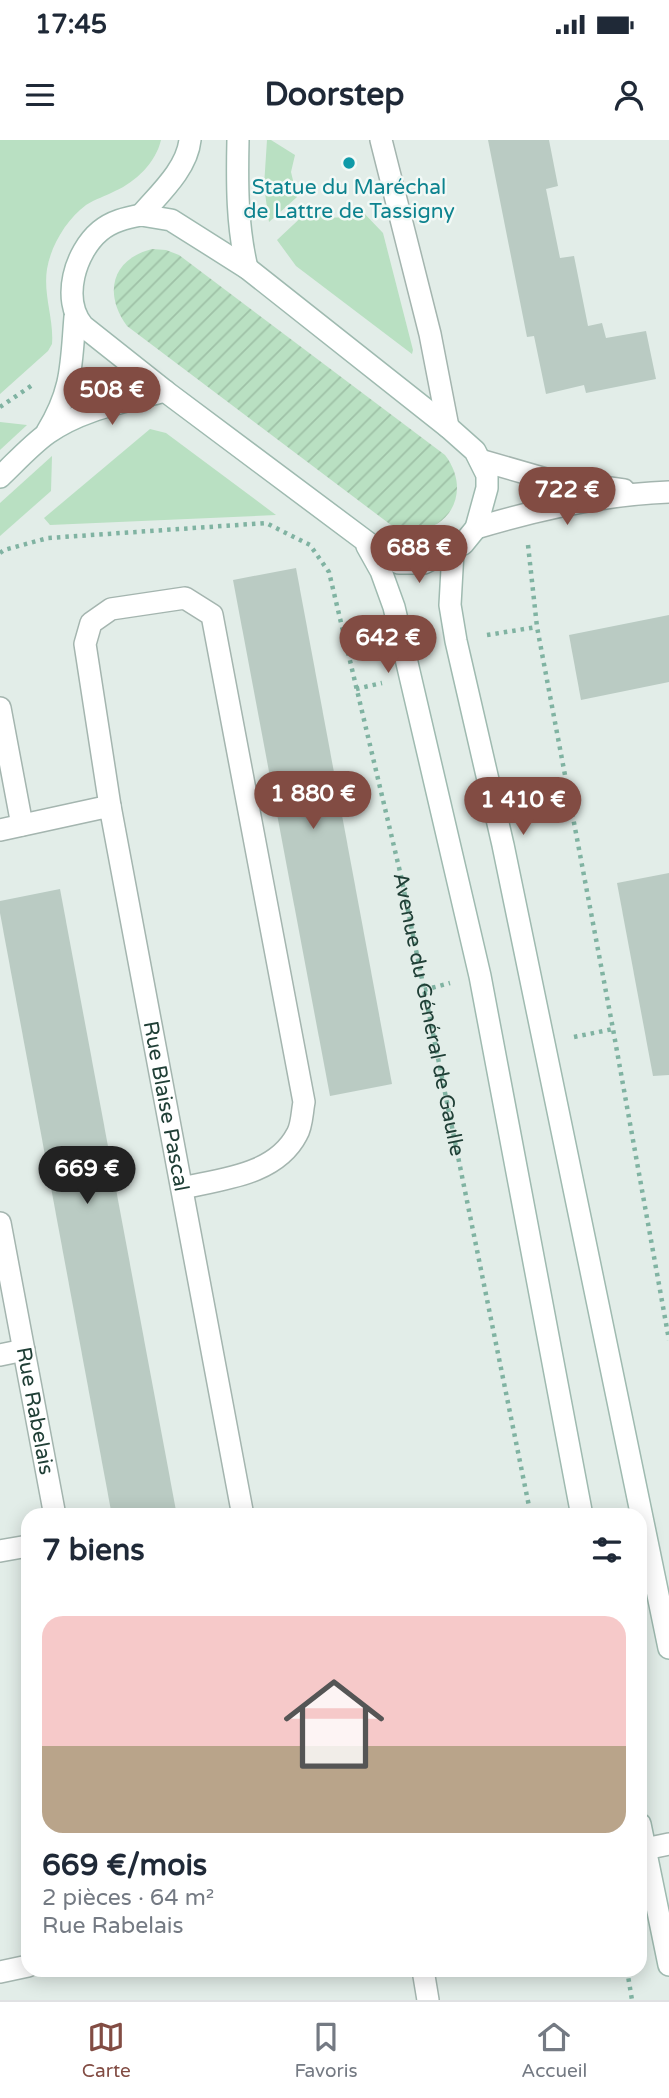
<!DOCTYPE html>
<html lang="fr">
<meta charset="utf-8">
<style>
body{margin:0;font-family:"Varela Round",sans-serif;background:#f2f2f3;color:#1f2937;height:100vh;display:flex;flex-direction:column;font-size:26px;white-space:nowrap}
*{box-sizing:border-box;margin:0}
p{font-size:23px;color:#747a83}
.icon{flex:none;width:38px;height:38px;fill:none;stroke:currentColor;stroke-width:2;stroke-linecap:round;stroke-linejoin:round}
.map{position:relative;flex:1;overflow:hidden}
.panel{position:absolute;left:21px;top:1368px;width:626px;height:469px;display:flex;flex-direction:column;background:#fff;border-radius:21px;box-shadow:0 4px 18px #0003}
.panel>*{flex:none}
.price{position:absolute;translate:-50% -60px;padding:0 16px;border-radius:24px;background:#824c43;color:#fff;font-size:23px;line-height:46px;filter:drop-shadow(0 2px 4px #0008)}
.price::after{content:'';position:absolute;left:50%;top:42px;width:21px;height:16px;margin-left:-10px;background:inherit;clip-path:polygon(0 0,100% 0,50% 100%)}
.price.current{background:#222;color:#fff}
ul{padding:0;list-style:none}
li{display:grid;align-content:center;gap:14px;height:371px;padding:0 21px}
li span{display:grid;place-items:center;height:217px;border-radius:21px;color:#555}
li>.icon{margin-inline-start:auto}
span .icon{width:126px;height:126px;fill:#fffc;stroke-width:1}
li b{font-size:30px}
h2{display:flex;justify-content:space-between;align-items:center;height:84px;padding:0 21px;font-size:30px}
.status{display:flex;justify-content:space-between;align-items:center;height:49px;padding:0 35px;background:#fff;direction:ltr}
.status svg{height:19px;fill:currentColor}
header{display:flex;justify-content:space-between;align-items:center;height:91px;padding:0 21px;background:#fff;font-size:32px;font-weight:800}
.tab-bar{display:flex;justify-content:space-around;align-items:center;height:98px;border-top:2px solid #e0e1e3;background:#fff;font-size:19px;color:#747a83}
.tab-bar a{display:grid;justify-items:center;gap:4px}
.tab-bar .current{color:#824c43}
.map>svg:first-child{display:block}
.grass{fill:#b9e0c2}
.garden{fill:url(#garden-furrows)}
.building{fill:#bacbc3}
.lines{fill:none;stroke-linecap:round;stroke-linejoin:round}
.service-casing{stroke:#a4b5af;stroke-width:24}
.minor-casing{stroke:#a4b5af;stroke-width:24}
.tertiary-casing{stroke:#a4b5af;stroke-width:24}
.secondary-casing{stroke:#9fbab0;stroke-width:24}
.path{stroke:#80b3a2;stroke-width:4.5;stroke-dasharray:3.5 5;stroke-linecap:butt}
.service{stroke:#fff;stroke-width:21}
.minor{stroke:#fff;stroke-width:21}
.tertiary{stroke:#fff;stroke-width:21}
.secondary{stroke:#fff;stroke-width:21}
.culture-dot{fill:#0f9aa8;stroke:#f2f9f6;stroke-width:2.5}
.labels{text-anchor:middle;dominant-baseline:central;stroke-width:5;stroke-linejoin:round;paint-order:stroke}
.culture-label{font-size:21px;fill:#0d838f;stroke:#f2f9f6}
.street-label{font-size:21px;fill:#203f36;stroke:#f2f9f6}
</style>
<div class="status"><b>17:45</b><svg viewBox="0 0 49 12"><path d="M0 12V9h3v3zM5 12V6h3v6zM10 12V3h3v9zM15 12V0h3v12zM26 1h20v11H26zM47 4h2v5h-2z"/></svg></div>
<header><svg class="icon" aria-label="menu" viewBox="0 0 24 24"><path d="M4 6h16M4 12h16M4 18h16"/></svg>Doorstep<svg class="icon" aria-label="person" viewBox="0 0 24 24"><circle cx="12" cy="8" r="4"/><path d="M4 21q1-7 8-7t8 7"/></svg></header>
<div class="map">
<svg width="669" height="1860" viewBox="0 0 669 1860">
<defs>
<pattern id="garden-furrows" width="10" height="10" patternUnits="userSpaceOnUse" patternTransform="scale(1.75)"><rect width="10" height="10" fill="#b9e0c2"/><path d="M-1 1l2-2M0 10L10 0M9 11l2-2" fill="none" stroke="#9fc1a7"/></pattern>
</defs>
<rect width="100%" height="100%" fill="#e2ede8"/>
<g class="grass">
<path d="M0,0H161C156,22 136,42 115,51C106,56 95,59 86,65C67,79 51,105 47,129C43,155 54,179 52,204L48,211L0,254Z"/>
<path d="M267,0H271L295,15L291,32L297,57L269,82L264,46Z"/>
<path d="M309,70C328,80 342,80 361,70L383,93L413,210L412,214L296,126L277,100Z"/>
<path d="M0,282L27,285L0,310Z"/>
<path d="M150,289L166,293L276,375L50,385L44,378Z"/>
<path d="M52,316L51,351L0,396V363Z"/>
</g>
<path class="garden" d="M152,109L166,110L179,115L445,315C477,357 440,406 391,385L127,186C103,153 112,119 152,109Z"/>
<g class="building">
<path d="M488,0H549L558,46L546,49L560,118L574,116L588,186L602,183L606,198L646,191L656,239L586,253L584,245L546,254L534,196L527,197Z"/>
<path d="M296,428L392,944L330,956L233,440Z"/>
<path d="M669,475V542L581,560L569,495Z"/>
<path d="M669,733V935L653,936L617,743Z"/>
<path d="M60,749L177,1376H112L0,773V761Z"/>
</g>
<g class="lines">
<defs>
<g id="service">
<path d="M381,0L430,194L448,287"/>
<path d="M0,568L22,685"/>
<path d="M110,666L85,504L91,483L111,469L185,458L212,475L304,962C302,972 302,986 297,994C276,1035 222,1039 182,1048"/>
<path d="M0,1215L24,1210"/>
</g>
<g id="minor">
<path id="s2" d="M0,690L110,666L243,1376"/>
<path id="s3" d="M0,1083L55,1376"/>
<path d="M0,1411L28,1406"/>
<path d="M640,1710L669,1704"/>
<path d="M423,1830L428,1860"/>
<path d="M0,1832L28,1826"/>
</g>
<g id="tertiary">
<path d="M480,320L546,339L624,350"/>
<path d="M476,388C536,370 606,354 669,352"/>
</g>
<g id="secondary">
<path d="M238,0C237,44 237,86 247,128"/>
<path d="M141,75L171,80L247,128L448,287L475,311L487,335V348L476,388L463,404L424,423H399L383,414L165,251L83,186C61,159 75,112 100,91C112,81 126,78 141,75Z"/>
<path d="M141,75C159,54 187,29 190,0"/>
<path d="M47,292C73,249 71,224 75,177"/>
<path d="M0,337C15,323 31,305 48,293C82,269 125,262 165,251"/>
<path d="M367,406L381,431L394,467L480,836L582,1376"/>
<path d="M453,411L450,465L456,501L503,705L669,1508"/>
<path d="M640,1684L669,1825"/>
</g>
</defs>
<use href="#service" class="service-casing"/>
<use href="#minor" class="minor-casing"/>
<use href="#tertiary" class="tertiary-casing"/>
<use href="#secondary" class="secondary-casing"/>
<g class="path">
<path d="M0,267L34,244"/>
<path d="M528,405L537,487L613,889L669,1200"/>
<path id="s1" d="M0,413L4,410L48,398L266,383L310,405L329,432L401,736L531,1376"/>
<path d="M487,495L537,487"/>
<path d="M356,549L382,543"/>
<path d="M424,850L450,843"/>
<path d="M574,897L613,889"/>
<path d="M627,1830L632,1860"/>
</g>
<use href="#service" class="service"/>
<use href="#minor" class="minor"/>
<use href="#tertiary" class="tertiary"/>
<use href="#secondary" class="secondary"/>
</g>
<circle class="culture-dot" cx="349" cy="23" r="7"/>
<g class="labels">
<g class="culture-label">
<text x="349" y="47">Statue du Maréchal<tspan x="349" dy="24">de Lattre de Tassigny</tspan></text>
</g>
<g class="street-label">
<text stroke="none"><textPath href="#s1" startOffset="805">Avenue du Général de Gaulle</textPath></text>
<text stroke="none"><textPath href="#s2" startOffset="418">Rue Blaise Pascal</textPath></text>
<text stroke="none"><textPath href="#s3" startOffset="191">Rue Rabelais</textPath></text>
</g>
</g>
</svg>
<b class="price" style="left:112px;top:287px">508 €</b>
<b class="price" style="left:567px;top:387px">722 €</b>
<b class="price" style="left:419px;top:445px">688 €</b>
<b class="price" style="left:388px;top:535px">642 €</b>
<b class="price" style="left:313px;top:691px">1 880 €</b>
<b class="price" style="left:523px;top:697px">1 410 €</b>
<b class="price current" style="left:87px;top:1066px">669 €</b>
<section class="panel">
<h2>7 biens<svg class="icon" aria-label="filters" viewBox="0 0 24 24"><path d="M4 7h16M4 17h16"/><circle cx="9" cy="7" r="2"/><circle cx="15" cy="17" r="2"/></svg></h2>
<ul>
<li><span style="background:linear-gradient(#f6c9c9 60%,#b9a48a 0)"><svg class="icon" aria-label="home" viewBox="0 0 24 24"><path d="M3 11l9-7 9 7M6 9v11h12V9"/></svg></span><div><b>669 €/mois</b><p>2 pièces · 64 m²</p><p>Rue Rabelais</p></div></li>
</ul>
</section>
</div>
<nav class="tab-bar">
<a class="current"><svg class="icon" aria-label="map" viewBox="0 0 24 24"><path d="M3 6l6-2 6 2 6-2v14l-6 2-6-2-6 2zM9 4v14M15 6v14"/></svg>Carte</a>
<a><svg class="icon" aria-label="saved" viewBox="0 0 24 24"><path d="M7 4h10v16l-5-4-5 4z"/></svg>Favoris</a>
<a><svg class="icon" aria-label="home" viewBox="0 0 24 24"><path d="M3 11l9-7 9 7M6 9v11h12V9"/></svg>Accueil</a>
</nav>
